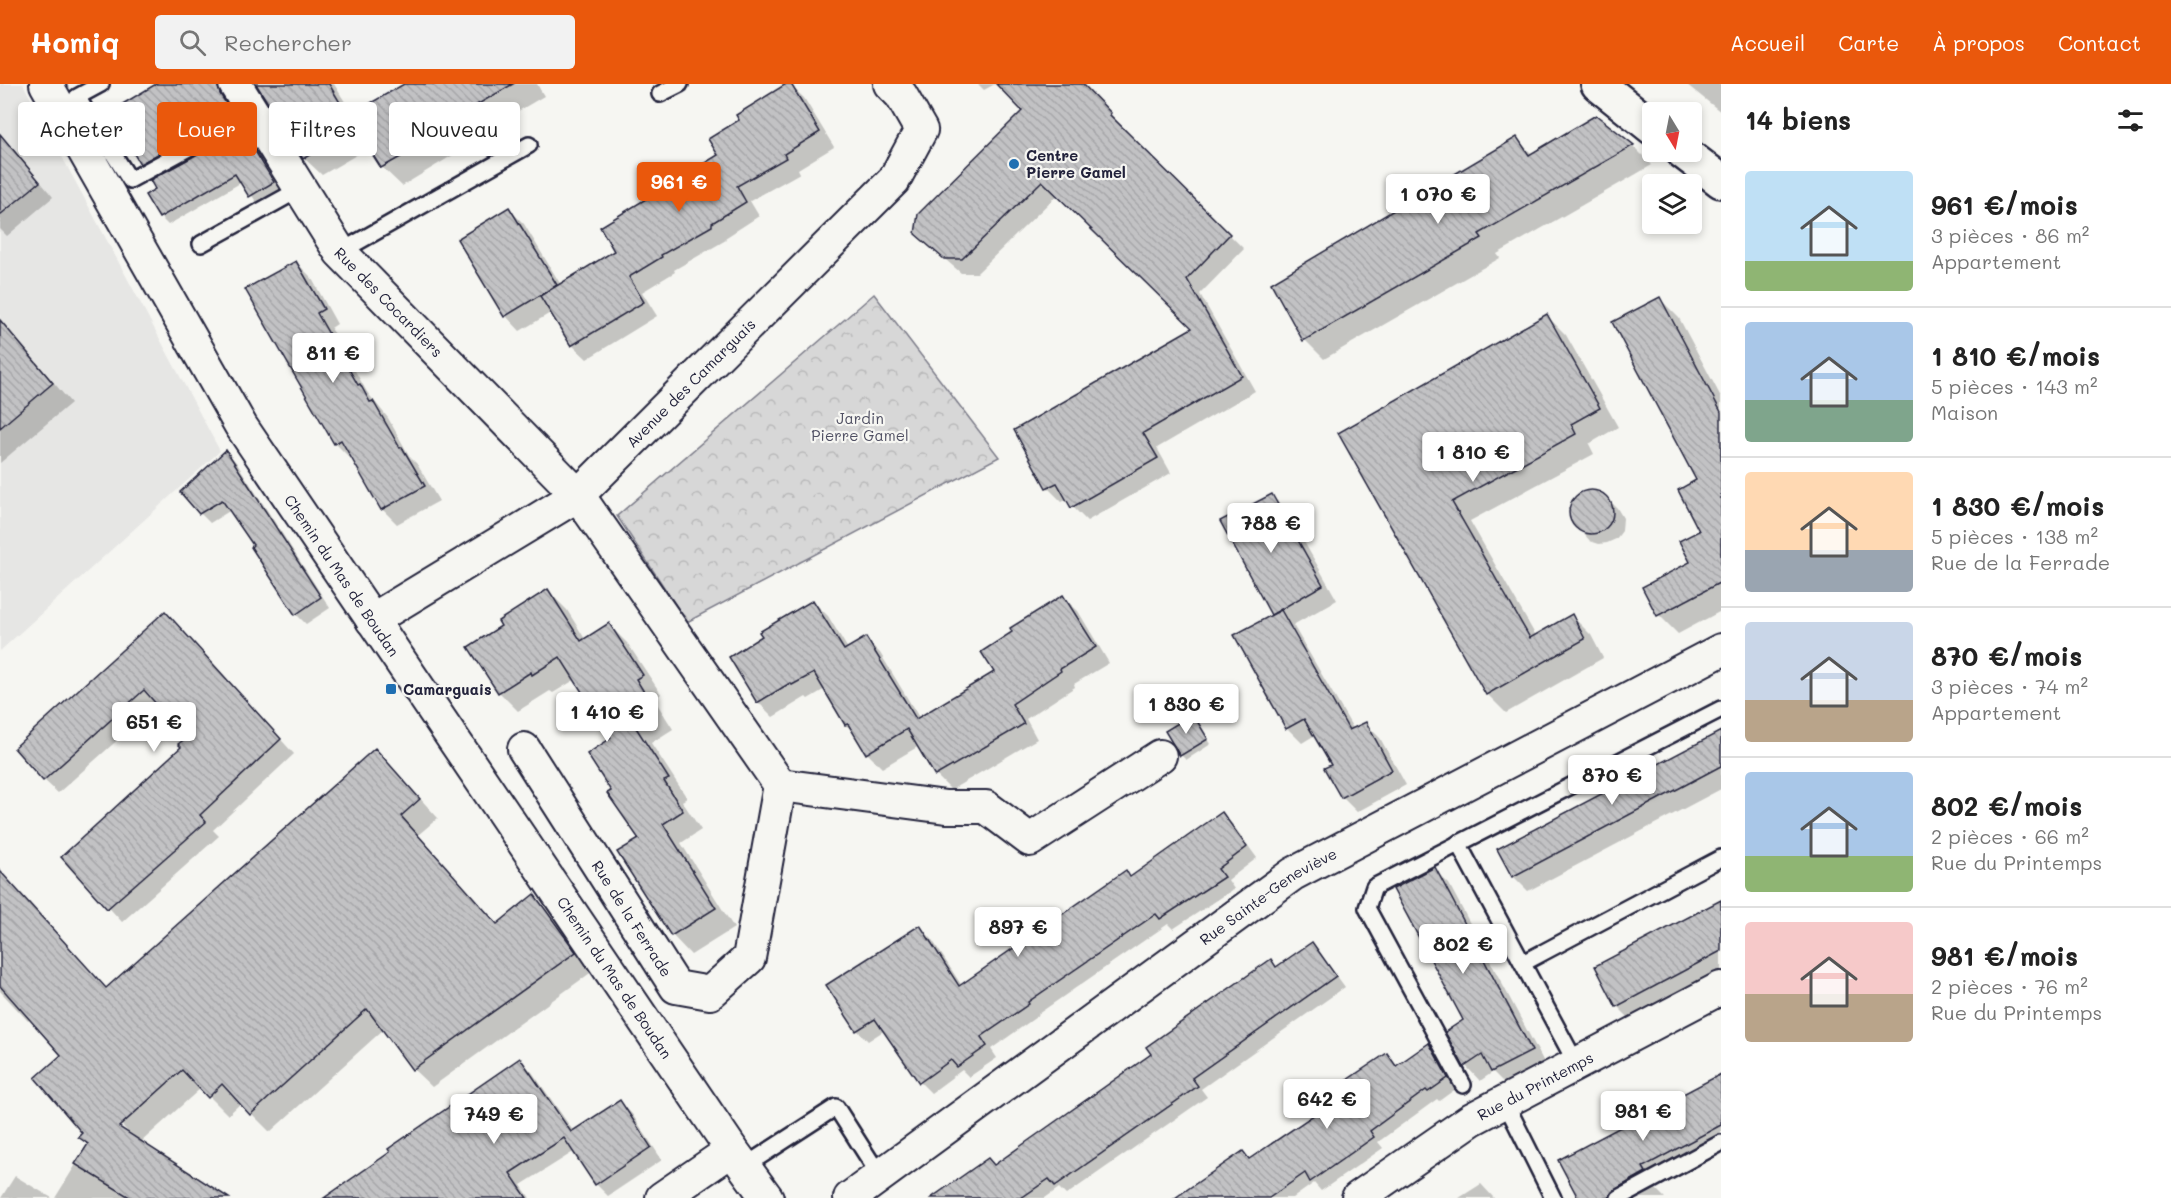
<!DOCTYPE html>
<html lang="fr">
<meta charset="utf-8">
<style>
body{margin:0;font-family:Mali,sans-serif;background:#f2f2f2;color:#222;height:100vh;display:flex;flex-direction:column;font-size:22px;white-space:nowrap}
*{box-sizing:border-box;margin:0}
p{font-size:20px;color:#767676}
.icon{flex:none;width:33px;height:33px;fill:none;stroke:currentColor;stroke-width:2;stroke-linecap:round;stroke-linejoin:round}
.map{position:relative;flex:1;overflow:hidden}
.details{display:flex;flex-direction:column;background:#fff;width:450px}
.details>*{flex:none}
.guide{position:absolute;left:18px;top:18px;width:570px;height:54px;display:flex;gap:12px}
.needle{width:39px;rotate:170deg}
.controls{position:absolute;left:1642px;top:18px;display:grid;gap:12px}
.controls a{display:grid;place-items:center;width:60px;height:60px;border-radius:6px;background:#fff;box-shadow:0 3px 9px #0003;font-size:30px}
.price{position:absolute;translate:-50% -51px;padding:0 14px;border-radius:6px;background:#fff;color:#222;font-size:20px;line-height:39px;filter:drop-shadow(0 2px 3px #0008)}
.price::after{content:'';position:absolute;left:50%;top:36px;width:18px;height:14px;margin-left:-9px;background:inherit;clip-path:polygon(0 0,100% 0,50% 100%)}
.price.selected{background:#ea580c;color:#fff}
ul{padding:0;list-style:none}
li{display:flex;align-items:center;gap:18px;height:150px;padding:0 24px}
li+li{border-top:2px solid #e0e0e0}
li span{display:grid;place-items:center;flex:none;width:168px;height:120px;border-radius:6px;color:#555}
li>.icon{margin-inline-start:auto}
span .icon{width:72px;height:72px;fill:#fffc;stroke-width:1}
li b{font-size:26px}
h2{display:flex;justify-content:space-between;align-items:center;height:72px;padding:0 24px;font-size:26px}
.pill{padding:0 21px;border-radius:6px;background:#fff;box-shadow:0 3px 9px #0003;font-size:21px;line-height:54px}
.pill.selected{background:#ea580c;color:#fff}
header{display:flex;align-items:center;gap:36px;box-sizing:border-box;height:84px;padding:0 30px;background:#ea580c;color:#fff}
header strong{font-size:28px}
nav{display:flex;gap:33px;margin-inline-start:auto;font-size:21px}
.search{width:420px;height:54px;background:#f2f2f2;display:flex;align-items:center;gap:15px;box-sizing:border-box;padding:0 21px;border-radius:6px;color:#767676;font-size:22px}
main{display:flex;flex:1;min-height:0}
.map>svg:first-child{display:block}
.built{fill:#e6e6e4}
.park{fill:url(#park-crowns);stroke:#7c7c89;stroke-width:1.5}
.shadow{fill:#0003}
.building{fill:url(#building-back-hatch);stroke:#22223b;stroke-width:1.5}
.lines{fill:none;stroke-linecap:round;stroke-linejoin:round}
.service-casing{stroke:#22223b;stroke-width:20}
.minor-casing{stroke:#22223b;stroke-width:36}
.tertiary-casing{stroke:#22223b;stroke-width:38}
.service{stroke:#f6f6f2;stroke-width:15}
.minor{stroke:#f6f6f2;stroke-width:32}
.tertiary{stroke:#f6f6f2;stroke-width:33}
.poi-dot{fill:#1f6fb2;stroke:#f6f6f2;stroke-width:2}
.labels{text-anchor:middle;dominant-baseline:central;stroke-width:4.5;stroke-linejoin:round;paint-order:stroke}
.poi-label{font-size:15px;font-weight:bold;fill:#22223b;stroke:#f6f6f2;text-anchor:start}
.street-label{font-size:15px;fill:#22223b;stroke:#f6f6f2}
.park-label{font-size:15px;fill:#4f4f62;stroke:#f6f6f2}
</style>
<header>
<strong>Homiq</strong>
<div class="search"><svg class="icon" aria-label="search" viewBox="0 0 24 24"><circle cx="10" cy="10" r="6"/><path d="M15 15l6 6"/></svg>Rechercher</div>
<nav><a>Accueil</a><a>Carte</a><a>À propos</a><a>Contact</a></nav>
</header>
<main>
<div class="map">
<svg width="1721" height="1114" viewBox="0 0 1721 1114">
<defs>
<pattern id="park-crowns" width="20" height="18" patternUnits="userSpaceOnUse" patternTransform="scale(1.5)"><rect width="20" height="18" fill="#d7d7d7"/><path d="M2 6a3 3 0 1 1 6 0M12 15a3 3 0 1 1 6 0" fill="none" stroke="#b8b8b9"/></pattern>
<pattern id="building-back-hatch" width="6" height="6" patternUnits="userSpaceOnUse" patternTransform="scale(1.5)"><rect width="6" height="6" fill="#c2c2c4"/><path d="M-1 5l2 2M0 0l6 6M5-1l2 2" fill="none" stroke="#a6a6a9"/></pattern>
</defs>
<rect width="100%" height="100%" fill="#f6f6f2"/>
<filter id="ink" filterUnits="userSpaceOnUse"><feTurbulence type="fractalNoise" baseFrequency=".0167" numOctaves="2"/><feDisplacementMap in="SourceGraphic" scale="12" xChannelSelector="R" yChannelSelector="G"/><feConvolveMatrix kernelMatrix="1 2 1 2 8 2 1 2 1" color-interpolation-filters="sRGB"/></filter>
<g filter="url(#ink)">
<path class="built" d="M0,0H23L220,367L0,567Z"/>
<path class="park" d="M874,210L999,373L687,538L617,432Z"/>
<g class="shadow">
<path d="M159,0H250L248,47L244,50L250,55L280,106L258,120L242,98L168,141L160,133L147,112L157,106L156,94L141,79Z"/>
<path d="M257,0H334L353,31L405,0H537L544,12L491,43L493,46L458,65V68L402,102L382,83L370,63L322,91L304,74Z"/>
<path d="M789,0L804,14L834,63L798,85L800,89L750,117L759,132L725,154L726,156L674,186L675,188L642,208L657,232L587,275L572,261L552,228L520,247L506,232L509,125L524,140L561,201L616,168L720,71L741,37Z"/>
<path d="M978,0H995L984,6Z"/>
<path d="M998,0H1081L1125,45L1123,46L1244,165L1200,210L1255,307L1157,364L1171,389L1087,437L1073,423L1068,415L1062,418L1047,403L1194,244L1057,111L977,189H961L932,164L1024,27Z"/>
<path d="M1686,0H1721V28Z"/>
<path d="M1596,32L1633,62L1652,81L1497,170L1500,174L1324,275L1305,256L1517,55L1532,70Z"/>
<path d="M0,49L53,113L7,152L0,145Z"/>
<path d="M296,178L311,193L337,240L331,244L367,308L388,334L410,373L417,380L439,417L397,440L382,425L352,373L350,374L335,359Z"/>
<path d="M1660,215L1679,234L1721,313V527L1678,550L1659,531L1644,504L1692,478L1701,447L1698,397Z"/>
<path d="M1547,232L1566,251L1618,343L1589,360L1594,370L1470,437L1536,552L1572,532L1591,551L1603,574L1506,629L1487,610L1340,349Z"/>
<path d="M0,235L71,319L0,379Z"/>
<path d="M226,368L236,378L330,524L306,540L296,530L255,462L231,426L210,439L200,429Z"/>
<path d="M1596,407L1606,413L1617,424L1623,434L1622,447L1616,455L1607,459L1599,460L1590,457L1572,436L1570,425L1574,415L1585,408Z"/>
<path d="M1272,412L1286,426L1337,516L1293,541L1354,646L1366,640L1380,654L1406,701L1357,728L1342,713L1333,681L1315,651L1302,659L1287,644L1272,530Z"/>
<path d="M548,507L567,526L585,555L609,541L628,560L661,610L654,615L673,645L651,659L687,714L682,717L701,746L681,759L734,844L691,871L672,851L619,768L641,756L613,708V655L576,595L553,609L550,607L518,627L499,608L503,542Z"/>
<path d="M1063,513L1078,527L1109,579L1074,600L1075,603L1026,635L1037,655L951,706L936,691L919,662L882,684L867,669L856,650L846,641L825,605L808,615L806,613L773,633L758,618L813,517L828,532L848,565L866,555L880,569L920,635L996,588Z"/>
<path d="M179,543L294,670L213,746L219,752L122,838L63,773L183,663L188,654L158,620L58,709L44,696Z"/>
<path d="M1192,631L1211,660L1186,676L1181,671Z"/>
<path d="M1721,649V705L1528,807L1513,792Z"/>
<path d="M393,685L438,734L418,751L498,841L534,812L553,831L593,887L432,1003L413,985L384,945L270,1048L241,1019L228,1031L201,1004L141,1058L220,1114H55L88,1061L80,1053L129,1049L60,974L63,971L31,934L28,937L0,907V787L107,906Z"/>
<path d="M1222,730L1233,741L1257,774L1228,796L1234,805L1173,845L1168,840L1038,930L1039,931L991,965L997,974L969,993L962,986L931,1009L920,998L885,946L868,957L857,946L920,843L931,854L962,902L1126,788L1131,794Z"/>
<path d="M1434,785L1449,800L1546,982L1507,1002L1493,988L1480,997L1466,982L1447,949L1465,937Z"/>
<path d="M1721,817V896L1636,941L1617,922Z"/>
<path d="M1311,860L1321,870L1345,903L1201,1005L1207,1013L1066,1111L1059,1104L1045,1114H933L994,1082L1153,971L1271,877L1277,884Z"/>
<path d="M1429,961L1439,971L1457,1004L1439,1017L1437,1015L1378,1058L1383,1064L1321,1107L1314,1099L1293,1114H1177L1250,1076L1345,1011L1387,971L1398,983Z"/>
<path d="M520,976L532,988L574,1048L620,1018L632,1030L662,1076L608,1112L596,1100L575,1067L521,1101L530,1114H326Z"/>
<path d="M1721,992V1063L1656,1097L1660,1103L1656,1105L1665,1114H1580Z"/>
<path d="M15,1092L52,1114H1Z"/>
<path d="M1481,1100L1494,1114H1459Z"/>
</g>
<g class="building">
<path d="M156,0H217L220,10L232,29L140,80L109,28Z"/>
<path d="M256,0H329L355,44L303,75Z"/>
<path d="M404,0H513L473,23L475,26L439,46L440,49L422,61L381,84L348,32Z"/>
<path d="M786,0H791L820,48L784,70L786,74L737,102L746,118L712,139V142L661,171L662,173L629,193L644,218L571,262L540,212L614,167L600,143L718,71L708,55L739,36L736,31Z"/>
<path d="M996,0H1083L1111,29L1110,31L1230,150L1187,195L1242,292L1143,349L1158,374L1071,424L1057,399L1046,404L1014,346L1192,244L1042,97L962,175H944L915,150L918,130L1022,27Z"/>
<path d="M1596,31L1634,61L1479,150L1482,154L1303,257L1271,199L1517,53L1529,71Z"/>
<path d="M242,46L274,98L249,113L235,90L159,134L145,111L155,105L150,96Z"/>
<path d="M0,50L40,98L0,131Z"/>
<path d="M509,123L557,201L504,233L457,155Z"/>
<path d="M296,177L324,225L317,229L358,301L360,300L370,318L373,317L400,364L402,363L425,402L381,426L341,356L334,360L245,205Z"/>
<path d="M1660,213L1721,328V498L1657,532L1642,503L1690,478L1679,457L1699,447L1678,406L1696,396L1612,238Z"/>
<path d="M1547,230L1600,324L1571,340L1576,350L1452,418L1530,554L1572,530L1585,555L1486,611L1338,349Z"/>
<path d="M0,236L53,299L0,344Z"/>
<path d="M226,366L321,513L295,531L251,463L253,461L222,416L199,430L180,408Z"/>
<circle cx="1591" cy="428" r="22"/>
<path d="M1272,410L1323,501L1271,531L1220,437Z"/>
<path d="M548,505L581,557L609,539L643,591L636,595L655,626L633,639L669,695L664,697L683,727L663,740L716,824L671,852L617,768L639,755L607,709L611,707L587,670L611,654L560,573L532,591L531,588L498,609L468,563L501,542L498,537Z"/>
<path d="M1063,511L1096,563L1060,585L1061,587L1012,620L1024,640L935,692L907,645L866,670L848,640L845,641L814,589L792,601L790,599L757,619L729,573L762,552L759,548L813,516L844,566L866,553L916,635L994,588L981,568L1012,548L1010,544Z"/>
<path d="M1281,526L1349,646L1366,638L1392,686L1341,714L1324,684L1331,681L1304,635L1286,645L1234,551Z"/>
<path d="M165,527L281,655L200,731L206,738L107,825L61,773L181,663L178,660L186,654L144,606L43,697L14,664Z"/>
<path d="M1193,630L1208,655L1180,672L1165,647Z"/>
<path d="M1721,647V682L1512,793L1497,765Z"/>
<path d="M375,664L420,715L401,732L497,840L534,810L576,868L412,986L367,925L250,1031L222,1000L208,1014L182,986L119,1043L229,1114H131L75,1080L88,1060L78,1053L82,1049L35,994L61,971L0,902V787L106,904Z"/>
<path d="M1222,728L1247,763L1218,785L1224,793L1160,835L1156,830L1028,918L1029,920L981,953L987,962L957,983L951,976L919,999L875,935L856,947L826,901L920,841L959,902L1126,786L1130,793Z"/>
<path d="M1435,783L1532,967L1491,988L1482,971L1464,983L1445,948L1463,936L1393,805Z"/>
<path d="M1721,816V867L1616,923L1595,882Z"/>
<path d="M1312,858L1336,892L1192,994L1198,1002L1055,1102L1049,1095L1021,1114H931L988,1074L994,1081L1025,1059L1151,970L1146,963L1271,875L1276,883Z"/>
<path d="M1429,959L1448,994L1428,1008L1426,1006L1370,1047L1374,1053L1310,1098L1305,1089L1269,1114H1175L1243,1067L1249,1075L1343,1011L1338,1002L1387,969L1396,982Z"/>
<path d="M520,974L571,1048L620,1016L651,1063L595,1101L564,1054L510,1089L527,1114H324L390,1068L388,1065Z"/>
<path d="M1721,990V1041L1643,1083L1646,1088L1614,1106L1609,1114H1578L1558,1076Z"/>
</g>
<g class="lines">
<defs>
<g id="service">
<path d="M101,0L77,13L130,96L253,29"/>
<path d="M660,10L680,0"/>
<path d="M201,160L300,105"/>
<path d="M340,168L529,61"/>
<path d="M1458,759L1577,981"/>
<path d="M1523,879L1721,774"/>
<path d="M1463,1001L1367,824L1374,803L1721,625"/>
<path d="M1505,1018L1553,1114"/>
<path d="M745,1082L836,1023L880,1092"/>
<path d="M1619,1114L1721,1059"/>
</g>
<g id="minor">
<path id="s1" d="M46,0L241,342L732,1066L767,1114"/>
<path id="s2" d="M235,0L340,168L578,411L780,701L946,723H986L1030,756L1160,672"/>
<path id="s3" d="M372,536L578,411L894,96L921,46L901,11L890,0"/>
<path id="s4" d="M524,665L676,903L710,909L749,874L780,701"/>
<path d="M662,1114L732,1066"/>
<path id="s5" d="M850,1114L1293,790L1721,566"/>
<path id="s6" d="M1358,1114L1472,1035L1721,904"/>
</g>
<g id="tertiary">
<path d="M1598,0L1653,44"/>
<path d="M1683,68L1721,97"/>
</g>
</defs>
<use href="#service" class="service-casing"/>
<use href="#minor" class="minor-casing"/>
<use href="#tertiary" class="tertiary-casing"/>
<use href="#service" class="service"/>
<use href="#minor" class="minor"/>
<use href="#tertiary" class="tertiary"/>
</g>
</g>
<g class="poi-dot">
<circle cx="1014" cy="80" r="6"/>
<rect x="385" y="599" width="12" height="12" rx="3"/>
</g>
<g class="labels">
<g class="poi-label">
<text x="1026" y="71">Centre<tspan x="1026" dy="17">Pierre Gamel</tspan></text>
<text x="403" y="605">Camarguais</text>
</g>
<g class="street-label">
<text stroke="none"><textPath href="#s2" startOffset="268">Rue des Cocardiers</textPath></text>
<text stroke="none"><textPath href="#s3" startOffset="400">Avenue des Camarguais</textPath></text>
<text stroke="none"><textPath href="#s1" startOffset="574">Chemin du Mas de Boudan</textPath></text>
<text stroke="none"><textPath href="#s5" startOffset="516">Rue Sainte-Geneviève</textPath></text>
<text stroke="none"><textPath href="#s4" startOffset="201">Rue de la Ferrade</textPath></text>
<text stroke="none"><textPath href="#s1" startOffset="1060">Chemin du Mas de Boudan</textPath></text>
<text stroke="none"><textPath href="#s6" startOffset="210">Rue du Printemps</textPath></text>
</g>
<g class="park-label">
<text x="860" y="334">Jardin<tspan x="860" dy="17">Pierre Gamel</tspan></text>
</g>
</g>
</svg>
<div class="controls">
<a><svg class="needle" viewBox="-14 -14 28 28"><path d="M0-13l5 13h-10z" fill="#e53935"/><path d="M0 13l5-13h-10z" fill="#767676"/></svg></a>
<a><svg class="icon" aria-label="layers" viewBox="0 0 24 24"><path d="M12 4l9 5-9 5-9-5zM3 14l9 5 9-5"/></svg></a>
</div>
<b class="price selected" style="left:679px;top:129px">961 €</b>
<b class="price" style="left:1438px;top:141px">1 070 €</b>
<b class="price" style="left:333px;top:300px">811 €</b>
<b class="price" style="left:1473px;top:399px">1 810 €</b>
<b class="price" style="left:1271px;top:470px">788 €</b>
<b class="price" style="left:1186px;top:651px">1 830 €</b>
<b class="price" style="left:607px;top:659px">1 410 €</b>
<b class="price" style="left:154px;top:669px">651 €</b>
<b class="price" style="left:1612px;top:722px">870 €</b>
<b class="price" style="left:1018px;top:874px">897 €</b>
<b class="price" style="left:1463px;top:891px">802 €</b>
<b class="price" style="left:1327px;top:1046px">642 €</b>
<b class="price" style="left:1643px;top:1058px">981 €</b>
<b class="price" style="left:494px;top:1061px">749 €</b>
<div class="guide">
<a class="pill">Acheter</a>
<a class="pill selected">Louer</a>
<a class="pill">Filtres</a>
<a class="pill">Nouveau</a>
</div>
</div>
<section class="details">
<h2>14 biens<svg class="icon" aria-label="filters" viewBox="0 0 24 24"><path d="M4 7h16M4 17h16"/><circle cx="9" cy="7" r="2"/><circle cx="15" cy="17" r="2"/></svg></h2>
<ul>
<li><span style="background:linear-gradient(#bfe0f5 75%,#8fb573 0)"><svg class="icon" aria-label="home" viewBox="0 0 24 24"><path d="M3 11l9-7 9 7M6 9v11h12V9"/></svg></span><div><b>961 €/mois</b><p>3 pièces · 86 m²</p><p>Appartement</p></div></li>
<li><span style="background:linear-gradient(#a9c7e8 65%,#7fa58c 0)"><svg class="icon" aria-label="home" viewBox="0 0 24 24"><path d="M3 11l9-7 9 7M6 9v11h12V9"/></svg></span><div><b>1 810 €/mois</b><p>5 pièces · 143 m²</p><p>Maison</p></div></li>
<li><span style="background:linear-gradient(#ffd9b3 65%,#9aa5b1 0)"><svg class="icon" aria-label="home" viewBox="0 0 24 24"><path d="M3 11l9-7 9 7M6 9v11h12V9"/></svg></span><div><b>1 830 €/mois</b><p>5 pièces · 138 m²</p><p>Rue de la Ferrade</p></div></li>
<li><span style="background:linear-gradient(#c9d6e8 65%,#b9a48a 0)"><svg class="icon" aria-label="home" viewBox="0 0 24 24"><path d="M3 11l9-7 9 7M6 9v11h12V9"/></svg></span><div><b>870 €/mois</b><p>3 pièces · 74 m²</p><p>Appartement</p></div></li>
<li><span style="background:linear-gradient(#a9c7e8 70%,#8fb573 0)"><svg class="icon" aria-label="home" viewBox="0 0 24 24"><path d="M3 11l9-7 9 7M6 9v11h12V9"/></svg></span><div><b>802 €/mois</b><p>2 pièces · 66 m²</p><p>Rue du Printemps</p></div></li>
<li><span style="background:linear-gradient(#f6c9c9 60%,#b9a48a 0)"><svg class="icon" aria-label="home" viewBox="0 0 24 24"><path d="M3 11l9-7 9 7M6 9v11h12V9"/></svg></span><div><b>981 €/mois</b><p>2 pièces · 76 m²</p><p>Rue du Printemps</p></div></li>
</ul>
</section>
</main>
